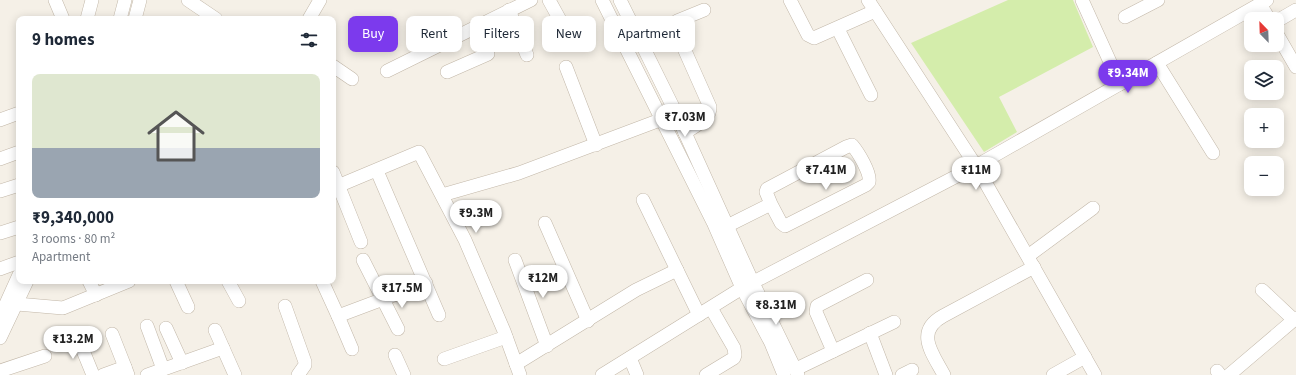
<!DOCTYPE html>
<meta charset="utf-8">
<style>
body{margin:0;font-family:"Source Sans 3",sans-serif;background:#f6f6f7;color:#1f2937;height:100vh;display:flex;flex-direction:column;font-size:15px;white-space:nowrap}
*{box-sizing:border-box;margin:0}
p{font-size:13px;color:#747a83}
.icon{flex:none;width:22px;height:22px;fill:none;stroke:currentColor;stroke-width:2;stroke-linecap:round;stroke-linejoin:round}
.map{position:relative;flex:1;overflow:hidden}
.sheet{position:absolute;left:16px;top:16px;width:320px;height:268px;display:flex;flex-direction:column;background:#fff;border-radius:8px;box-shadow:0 2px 10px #0003}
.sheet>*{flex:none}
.top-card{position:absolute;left:348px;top:16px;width:380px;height:36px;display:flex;gap:8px}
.needle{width:26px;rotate:337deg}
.controls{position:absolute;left:1244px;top:12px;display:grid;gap:8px}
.controls a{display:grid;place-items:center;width:40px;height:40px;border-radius:8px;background:#fff;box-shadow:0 2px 10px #0003;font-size:20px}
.price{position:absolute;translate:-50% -34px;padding:0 9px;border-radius:14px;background:#fff;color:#222;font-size:13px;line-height:26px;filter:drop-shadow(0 1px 2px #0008)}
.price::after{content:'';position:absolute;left:50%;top:24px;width:12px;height:9px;margin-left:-6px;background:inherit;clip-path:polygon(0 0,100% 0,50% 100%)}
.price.active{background:#7c3aed;color:#fff}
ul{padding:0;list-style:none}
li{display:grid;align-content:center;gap:8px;height:212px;padding:0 16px}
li+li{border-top:1px solid #e0e1e3}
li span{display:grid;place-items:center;height:124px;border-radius:8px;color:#555}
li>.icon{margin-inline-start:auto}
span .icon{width:72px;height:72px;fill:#fffc;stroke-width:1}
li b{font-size:17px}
h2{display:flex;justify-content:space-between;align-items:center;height:48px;padding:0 16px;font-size:17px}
.chip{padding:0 14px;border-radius:8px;background:#fff;box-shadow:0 2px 10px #0003;font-size:14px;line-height:36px}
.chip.active{background:#7c3aed;color:#fff}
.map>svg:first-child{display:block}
.green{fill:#d4edab}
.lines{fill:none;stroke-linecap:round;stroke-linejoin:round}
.minor-casing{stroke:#c2b7a8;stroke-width:14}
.minor{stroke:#fff;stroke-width:13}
</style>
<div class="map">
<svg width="1296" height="375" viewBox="0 0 1296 375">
<rect width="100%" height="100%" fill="#f5f0e7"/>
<path class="green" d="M1008,0H1073L1093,47L999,97L1017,132L984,152L911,43Z"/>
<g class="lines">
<defs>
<g id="minor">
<path d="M55,0L63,19"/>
<path d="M188,0L216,19"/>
<path d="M549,0L560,20"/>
<path d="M602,0L713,222L742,288L771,343L784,375"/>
<path d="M620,0L676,113L753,283L798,375"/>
<path d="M790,0L808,35L814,38L875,11"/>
<path d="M868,0L976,166L1095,375"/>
<path d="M1082,0L1120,84"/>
<path d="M1260,4L1269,19"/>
<path d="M509,10L527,55"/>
<path d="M1125,17L1158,0"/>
<path d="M87,19L92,0"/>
<path d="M120,19L125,0"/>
<path d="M135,19L140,0"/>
<path d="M309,19L320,0"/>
<path d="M1277,21L1296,10"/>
<path d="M838,29L871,95"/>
<path d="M1277,34L1296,67"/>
<path d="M1157,63L1213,153"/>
<path d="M333,66L352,79"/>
<path d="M566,67L596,145"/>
<path d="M387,71L531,0"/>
<path d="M447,72L488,54L476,27"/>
<path d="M0,120L19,113"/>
<path d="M685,133C693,127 711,119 710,107L674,26L677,21L704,10"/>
<path d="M0,159L19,152"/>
<path d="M377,171L439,315"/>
<path d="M333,172L361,242"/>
<path d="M333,188L419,152L465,240L504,331L520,375"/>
<path d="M0,191L19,185"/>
<path d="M442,195L519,173L668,117"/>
<path d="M643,200L677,270"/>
<path d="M545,223L588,321"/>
<path d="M727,226L771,204L766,192L767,189L846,147L852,145C858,152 871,173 869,182L866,185L785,226L781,223L771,204"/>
<path d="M0,233L19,227"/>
<path d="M1028,256L1093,208"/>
<path d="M363,260L398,329"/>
<path d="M515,260L547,346"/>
<path d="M0,269L19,262"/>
<path d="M89,281L96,295"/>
<path d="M176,281L188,307"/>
<path d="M228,281L239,301"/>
<path d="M322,281L338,316L426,283"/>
<path d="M1262,290L1294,320"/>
<path d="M17,304L63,308L129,281"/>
<path d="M285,306L305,362V365L298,375"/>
<path d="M338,316L352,349"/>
<path d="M0,317L19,275"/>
<path d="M147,326L163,369"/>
<path d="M166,328L182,363"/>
<path d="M215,330L235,375"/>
<path d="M870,333L886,375"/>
<path d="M112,334L125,367"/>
<path d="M77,336L93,375"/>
<path d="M0,338L27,281"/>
<path d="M833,351L816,312L817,306L867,280"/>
<path d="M395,355L404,375"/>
<path d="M630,358L637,375"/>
<path d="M444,359L506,337"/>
<path d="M516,364L636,290L677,270L699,315"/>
<path d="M796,369L894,322"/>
<path d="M0,371L45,356"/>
<path d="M1217,371L1220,375"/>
<path d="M103,375L125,367L128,375"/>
<path d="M147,375L223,348"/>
<path d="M602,375L742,288L976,166L1267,0"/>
<path d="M706,375L734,358L735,355L734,348L711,308"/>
<path d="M902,375L912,370"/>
<path d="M944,375C933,354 914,332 943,316L1034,267"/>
<path d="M1053,375L1085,357"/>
<path d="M1229,375L1296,318"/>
</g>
</defs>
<use href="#minor" class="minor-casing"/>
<use href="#minor" class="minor"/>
</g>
</svg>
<div class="controls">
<a><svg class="needle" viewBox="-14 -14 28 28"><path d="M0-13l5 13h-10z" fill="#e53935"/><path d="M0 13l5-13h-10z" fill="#747a83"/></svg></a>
<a><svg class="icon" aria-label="layers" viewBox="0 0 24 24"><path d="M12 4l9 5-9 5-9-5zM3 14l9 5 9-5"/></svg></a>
<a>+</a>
<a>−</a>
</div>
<b class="price active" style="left:1128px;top:94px">₹9.34M</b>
<b class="price" style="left:685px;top:138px">₹7.03M</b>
<b class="price" style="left:826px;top:191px">₹7.41M</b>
<b class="price" style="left:976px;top:191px">₹11M</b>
<b class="price" style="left:476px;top:234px">₹9.3M</b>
<b class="price" style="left:543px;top:299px">₹12M</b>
<b class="price" style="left:402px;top:309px">₹17.5M</b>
<b class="price" style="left:776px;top:326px">₹8.31M</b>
<b class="price" style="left:73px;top:360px">₹13.2M</b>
<div class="top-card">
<a class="chip active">Buy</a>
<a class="chip">Rent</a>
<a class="chip">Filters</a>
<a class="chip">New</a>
<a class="chip">Apartment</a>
</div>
<section class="sheet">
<h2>9 homes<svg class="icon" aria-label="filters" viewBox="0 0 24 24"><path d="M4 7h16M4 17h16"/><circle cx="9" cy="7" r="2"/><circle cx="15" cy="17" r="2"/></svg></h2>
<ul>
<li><span style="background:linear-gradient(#dfe7d0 60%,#9aa5b1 0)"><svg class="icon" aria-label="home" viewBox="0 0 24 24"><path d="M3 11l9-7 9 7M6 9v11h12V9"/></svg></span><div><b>₹9,340,000</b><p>3 rooms · 80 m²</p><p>Apartment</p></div></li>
</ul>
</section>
</div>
